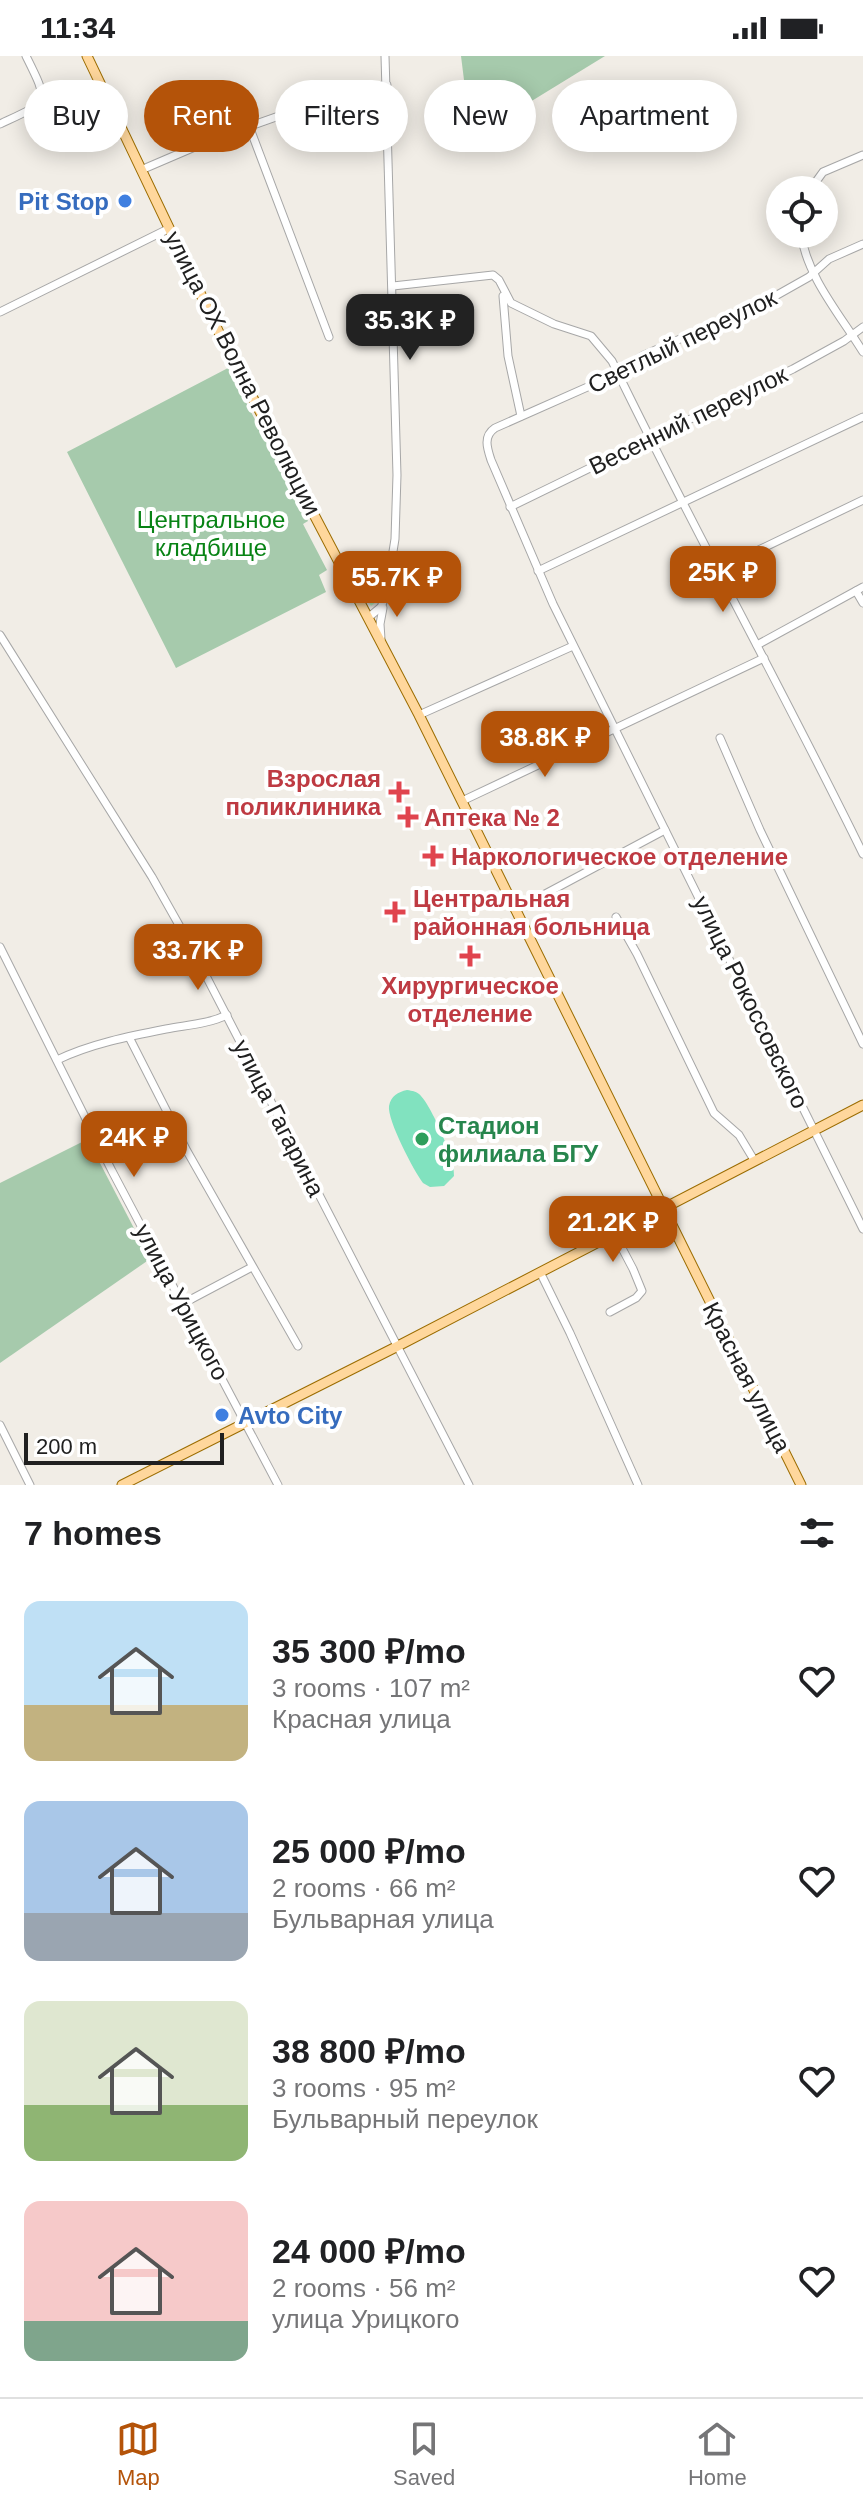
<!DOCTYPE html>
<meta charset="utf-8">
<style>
body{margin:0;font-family:Helvetica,sans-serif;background:#f6f6f6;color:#202124;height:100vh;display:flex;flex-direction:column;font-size:30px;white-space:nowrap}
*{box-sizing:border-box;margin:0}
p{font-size:26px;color:#757577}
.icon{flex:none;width:44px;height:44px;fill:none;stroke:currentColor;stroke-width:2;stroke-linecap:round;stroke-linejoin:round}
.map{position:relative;height:1429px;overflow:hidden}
.details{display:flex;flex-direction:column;background:#fff;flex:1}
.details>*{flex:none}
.top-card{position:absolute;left:24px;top:24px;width:816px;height:72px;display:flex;gap:16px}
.controls{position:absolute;left:766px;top:120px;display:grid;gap:16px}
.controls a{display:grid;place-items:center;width:72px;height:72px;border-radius:50%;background:#fff;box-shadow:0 4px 20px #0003;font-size:40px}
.scale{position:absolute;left:24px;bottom:20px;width:200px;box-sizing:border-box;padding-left:8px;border:4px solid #202020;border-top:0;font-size:22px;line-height:28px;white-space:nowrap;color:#202020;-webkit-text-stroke:6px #fff;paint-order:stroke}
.price{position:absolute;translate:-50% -68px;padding:0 18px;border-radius:16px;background:#b45309;color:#fff;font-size:26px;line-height:52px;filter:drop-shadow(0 2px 4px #0008)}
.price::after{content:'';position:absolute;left:50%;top:48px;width:24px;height:18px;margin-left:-12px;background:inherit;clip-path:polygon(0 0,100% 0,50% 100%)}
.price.active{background:#222;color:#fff}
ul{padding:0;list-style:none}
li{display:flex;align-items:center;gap:24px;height:200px;padding:0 24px}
li span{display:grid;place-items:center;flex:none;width:224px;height:160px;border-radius:16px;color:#555}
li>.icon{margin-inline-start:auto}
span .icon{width:96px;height:96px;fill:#fffc;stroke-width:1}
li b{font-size:34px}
h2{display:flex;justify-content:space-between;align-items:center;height:96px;padding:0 24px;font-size:34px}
.tag{padding:0 28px;border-radius:36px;background:#fff;box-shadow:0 4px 20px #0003;font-size:28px;line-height:72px}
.tag.active{background:#b45309;color:#fff}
.status{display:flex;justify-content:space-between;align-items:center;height:56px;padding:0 40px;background:#fff;direction:ltr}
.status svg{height:22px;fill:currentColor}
.dock{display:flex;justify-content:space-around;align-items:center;height:112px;border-top:2px solid #e0e0e0;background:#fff;font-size:22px;color:#757577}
.dock a{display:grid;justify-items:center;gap:4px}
.dock .active{color:#b45309}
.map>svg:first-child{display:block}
.cemetery{fill:#a6caac}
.park{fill:#c2fbc8}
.pitch{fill:#81e2bf}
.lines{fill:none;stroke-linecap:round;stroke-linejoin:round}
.minor-casing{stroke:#a7a7a7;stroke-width:9}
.major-casing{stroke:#9b6c00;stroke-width:11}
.minor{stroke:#fff;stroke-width:7}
.major{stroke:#ffd79c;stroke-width:9}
.shop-dot{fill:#3f7fe0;stroke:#fff;stroke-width:3}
.health-dot{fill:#e0444e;stroke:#fff;stroke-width:3}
.leisure-dot{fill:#2e9e5b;stroke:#fff;stroke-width:3}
.labels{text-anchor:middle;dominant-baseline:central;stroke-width:8;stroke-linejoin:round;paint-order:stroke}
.shop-label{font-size:24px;font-weight:bold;fill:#366cbe;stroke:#fff;text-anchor:end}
.street-label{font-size:24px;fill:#202020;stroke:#fff}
.park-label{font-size:24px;fill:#088315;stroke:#fff}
.health-label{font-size:24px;font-weight:bold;fill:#be3a42;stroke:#fff;text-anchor:start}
.leisure-label{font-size:24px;font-weight:bold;fill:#27864d;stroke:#fff;text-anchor:start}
</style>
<div class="status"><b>11:34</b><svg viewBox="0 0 49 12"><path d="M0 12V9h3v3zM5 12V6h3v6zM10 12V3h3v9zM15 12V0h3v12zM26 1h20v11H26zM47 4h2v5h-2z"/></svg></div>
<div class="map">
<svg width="863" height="1429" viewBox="0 0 863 1429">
<rect width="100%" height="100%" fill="#f1ede6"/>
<g class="cemetery">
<path d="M461,0H605L496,67L486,47L472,58L467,48Z"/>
<path d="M228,312L308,465L303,468L327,514L319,519L326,536L176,612L67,396Z"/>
<path d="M82,1086H89L150,1203L0,1307V1127Z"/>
</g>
<path class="park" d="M384,528L380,543L371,550L360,530Z"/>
<path class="pitch" d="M407,1034C413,1035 415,1035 419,1038C431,1048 456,1106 454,1120L444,1130L430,1131L423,1127C414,1115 387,1064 389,1050C391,1040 398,1036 407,1034Z"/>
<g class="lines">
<defs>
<g id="minor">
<path d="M0,68C49,45 50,48 26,0"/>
<path d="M249,70L329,281"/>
<path d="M141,114L211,84L361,31L387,29"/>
<path d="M810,134L823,116L863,99"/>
<path d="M801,178C807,221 841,260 863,296"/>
<path d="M863,188L829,203L809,221L770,243L644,299L601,325L495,372C483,380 487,392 491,404L553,548L863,1173"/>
<path d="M393,230L493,219L499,224L511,247L554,268L591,280L612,305C692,471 782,632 863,798"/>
<path d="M503,240L508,300L521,360"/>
<path d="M0,256L168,173"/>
<path d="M510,451L793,313L844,285L863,271"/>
<path d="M717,514L863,444"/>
<path d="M538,515L863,361"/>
<path d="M856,535L863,547"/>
<path d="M369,561L381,551L386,539L395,483L397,419L385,0"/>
<path d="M0,579L152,821L188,885L469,1429"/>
<path d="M381,583L380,568L383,552"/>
<path d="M757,589L863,531"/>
<path d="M419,659L573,590"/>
<path d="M720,682L760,774L863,988"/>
<path d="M462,745L764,602"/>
<path d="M515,854L665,774"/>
<path d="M616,861L637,898L714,1057L739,1079L754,1104"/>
<path d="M0,891L112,1115L278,1429"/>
<path d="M129,981L187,1095L298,1290"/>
<path d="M57,1004C90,988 130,980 166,973C187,969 208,968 227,959"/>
<path d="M540,1216L570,1277L638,1429"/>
<path d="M184,1247L252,1211"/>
<path d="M610,1256L636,1242L642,1235L633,1213L614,1177"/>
<path d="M0,1369L30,1429"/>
</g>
<g id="major">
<path d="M87,0L223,285L419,659L801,1429"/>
<path d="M122,1429L396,1291L863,1049"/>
</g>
</defs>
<use href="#minor" class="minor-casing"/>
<use href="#major" class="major-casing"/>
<use href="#minor" class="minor"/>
<use href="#major" class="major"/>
</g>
<g class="shop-dot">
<circle cx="125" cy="145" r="8"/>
<circle cx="222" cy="1359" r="8"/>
</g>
<g class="health-dot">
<path d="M395 724h8v8h8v8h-8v8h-8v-8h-8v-8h8z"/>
<path d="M404 749h8v8h8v8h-8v8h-8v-8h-8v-8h8z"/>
<path d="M429 788h8v8h8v8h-8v8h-8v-8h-8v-8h8z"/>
<path d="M391 844h8v8h8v8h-8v8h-8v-8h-8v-8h8z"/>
<path d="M466 888h8v8h8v8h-8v8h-8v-8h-8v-8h8z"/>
</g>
<circle class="leisure-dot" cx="422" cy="1083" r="8"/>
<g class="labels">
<g class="shop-label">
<text x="109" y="145">Pit Stop</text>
<text x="238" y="1359" text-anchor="start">Avto City</text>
</g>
<g class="street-label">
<text transform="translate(682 285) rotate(-26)">Светлый переулок</text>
<text transform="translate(243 317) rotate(63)">улица ОХ Волна Революции</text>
<text transform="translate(688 364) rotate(-26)">Весенний переулок</text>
<text transform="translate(751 946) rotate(64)">улица Рокоссовского</text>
<text transform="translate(279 1062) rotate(63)">улица Гагарина</text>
<text transform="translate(182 1246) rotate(62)">улица Урицкого</text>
<text transform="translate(747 1321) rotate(63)">Красная улица</text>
</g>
<g class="park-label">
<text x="211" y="463">Центральное<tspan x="211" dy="28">кладбище</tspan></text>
</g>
<g class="health-label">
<text x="381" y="722" text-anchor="end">Взрослая<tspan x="381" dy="28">поликлиника</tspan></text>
<text x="424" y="761">Аптека № 2</text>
<text x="451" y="800">Наркологическое отделение</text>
<text x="413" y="842">Центральная<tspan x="413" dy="28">районная больница</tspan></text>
<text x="470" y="929" text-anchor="middle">Хирургическое<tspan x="470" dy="28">отделение</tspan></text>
</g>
<g class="leisure-label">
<text x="438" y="1069">Стадион<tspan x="438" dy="28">филиала БГУ</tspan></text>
</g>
</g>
</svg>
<div class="controls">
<a><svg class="icon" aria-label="locate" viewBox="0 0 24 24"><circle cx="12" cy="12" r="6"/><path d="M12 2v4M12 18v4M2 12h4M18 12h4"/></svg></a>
</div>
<div class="scale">200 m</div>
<b class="price active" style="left:410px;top:306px">35.3K ₽</b>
<b class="price" style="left:723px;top:558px">25K ₽</b>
<b class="price" style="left:397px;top:563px">55.7K ₽</b>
<b class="price" style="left:545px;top:723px">38.8K ₽</b>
<b class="price" style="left:198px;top:936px">33.7K ₽</b>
<b class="price" style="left:134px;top:1123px">24K ₽</b>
<b class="price" style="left:613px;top:1208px">21.2K ₽</b>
<div class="top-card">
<a class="tag">Buy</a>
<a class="tag active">Rent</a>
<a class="tag">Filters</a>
<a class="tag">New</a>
<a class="tag">Apartment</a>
</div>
</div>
<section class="details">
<h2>7 homes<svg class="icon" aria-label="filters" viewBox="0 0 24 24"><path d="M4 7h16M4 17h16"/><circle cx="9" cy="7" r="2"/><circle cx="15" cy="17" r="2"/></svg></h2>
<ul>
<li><span style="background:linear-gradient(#bfe0f5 65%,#c2b280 0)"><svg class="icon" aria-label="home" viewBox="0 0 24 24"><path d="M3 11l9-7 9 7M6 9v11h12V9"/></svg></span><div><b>35 300 ₽/mo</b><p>3 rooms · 107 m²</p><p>Красная улица</p></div><svg class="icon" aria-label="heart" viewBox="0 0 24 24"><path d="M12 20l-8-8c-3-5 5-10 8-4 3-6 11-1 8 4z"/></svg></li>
<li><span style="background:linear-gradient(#a9c7e8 70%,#9aa5b1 0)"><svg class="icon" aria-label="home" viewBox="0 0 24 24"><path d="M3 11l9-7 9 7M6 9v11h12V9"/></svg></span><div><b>25 000 ₽/mo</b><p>2 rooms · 66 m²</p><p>Бульварная улица</p></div><svg class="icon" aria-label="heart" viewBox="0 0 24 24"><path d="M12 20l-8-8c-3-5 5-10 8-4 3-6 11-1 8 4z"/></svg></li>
<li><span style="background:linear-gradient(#dfe7d0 65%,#8fb573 0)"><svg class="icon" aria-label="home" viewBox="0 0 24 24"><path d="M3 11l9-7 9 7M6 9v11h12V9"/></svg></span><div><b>38 800 ₽/mo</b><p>3 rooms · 95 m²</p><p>Бульварный переулок</p></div><svg class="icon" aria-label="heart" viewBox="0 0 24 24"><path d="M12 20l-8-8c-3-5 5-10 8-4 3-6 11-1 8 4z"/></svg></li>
<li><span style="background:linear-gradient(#f6c9c9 75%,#7fa58c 0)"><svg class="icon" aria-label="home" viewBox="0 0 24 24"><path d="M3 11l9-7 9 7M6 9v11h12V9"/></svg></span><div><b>24 000 ₽/mo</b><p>2 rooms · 56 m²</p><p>улица Урицкого</p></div><svg class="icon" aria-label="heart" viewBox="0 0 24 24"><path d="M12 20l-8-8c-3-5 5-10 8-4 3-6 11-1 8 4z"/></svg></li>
</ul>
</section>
<nav class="dock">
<a class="active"><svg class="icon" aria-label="map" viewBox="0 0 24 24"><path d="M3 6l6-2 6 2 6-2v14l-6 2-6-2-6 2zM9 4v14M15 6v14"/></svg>Map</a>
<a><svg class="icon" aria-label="saved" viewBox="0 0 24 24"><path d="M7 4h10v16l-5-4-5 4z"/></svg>Saved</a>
<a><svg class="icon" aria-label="home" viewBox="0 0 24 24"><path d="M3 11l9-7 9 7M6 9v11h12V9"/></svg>Home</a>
</nav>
